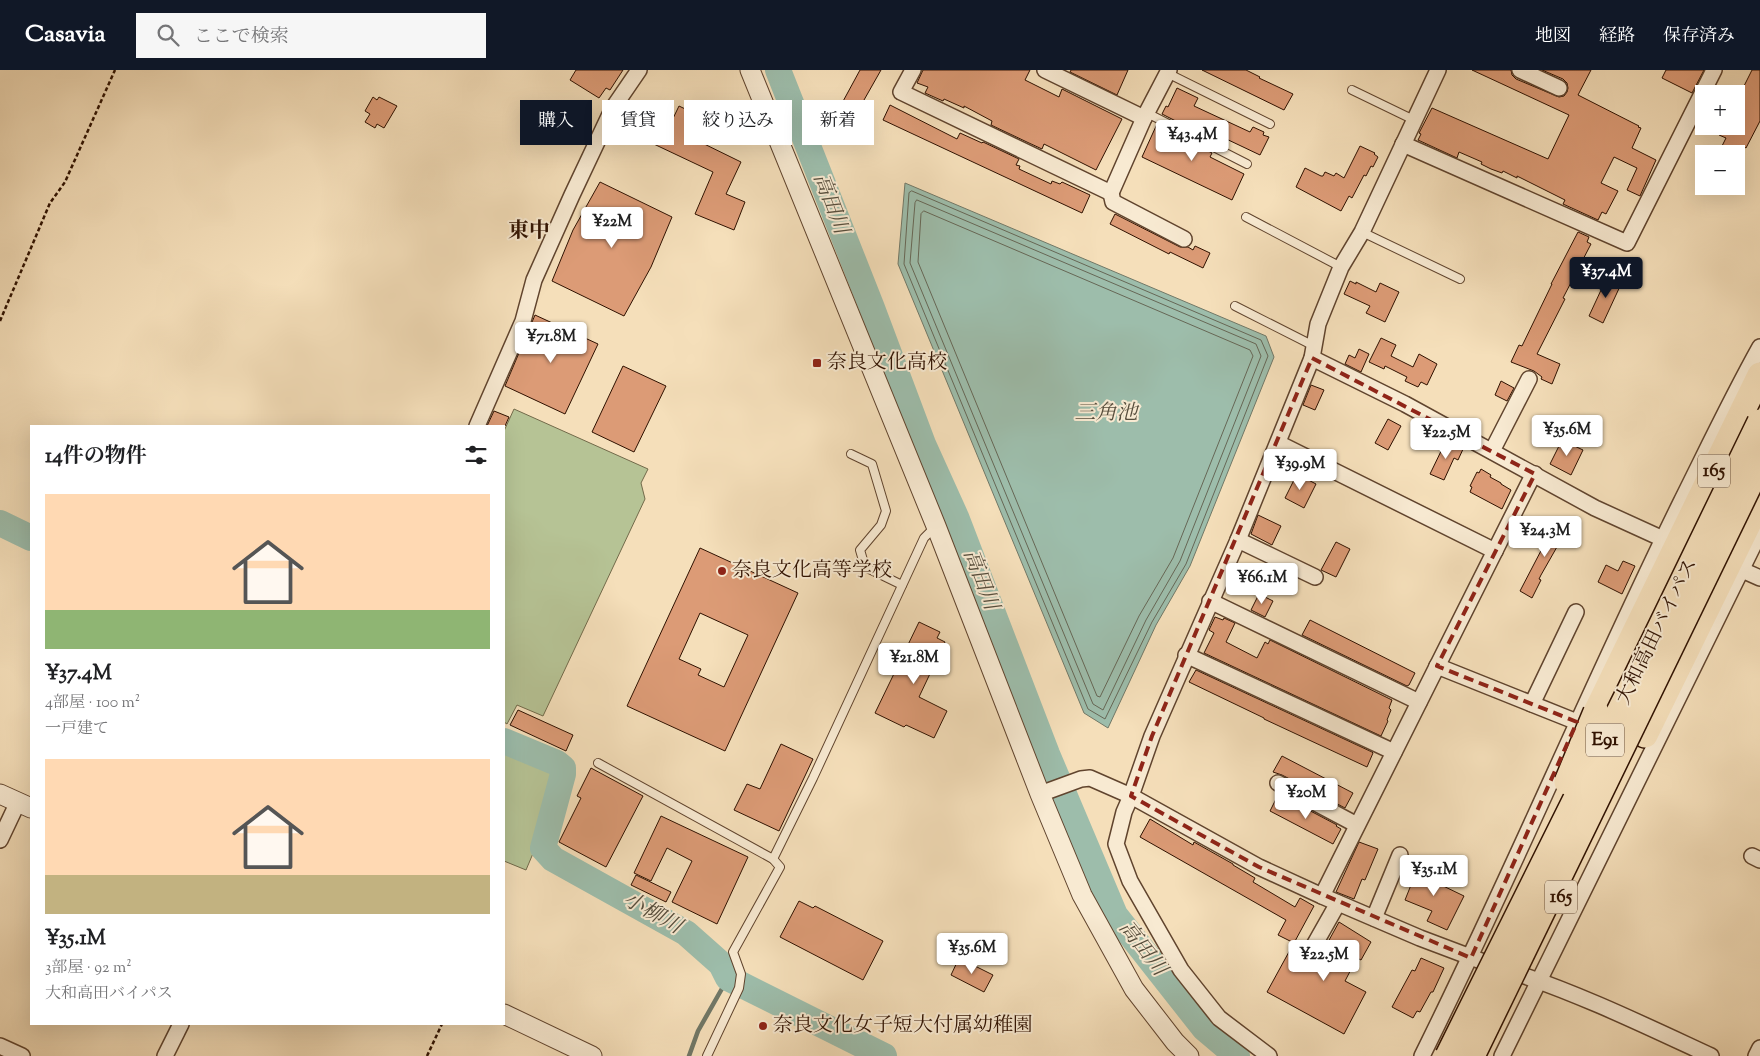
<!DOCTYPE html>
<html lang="ja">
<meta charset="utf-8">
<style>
body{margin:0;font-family:"Sorts Mill Goudy","Noto Serif JP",serif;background:#f6f6f6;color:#202124;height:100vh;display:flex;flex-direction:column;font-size:19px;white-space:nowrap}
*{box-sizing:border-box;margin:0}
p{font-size:16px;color:#757577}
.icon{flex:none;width:28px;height:28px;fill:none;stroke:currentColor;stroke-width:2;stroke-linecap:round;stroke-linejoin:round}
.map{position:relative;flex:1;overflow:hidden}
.side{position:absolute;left:30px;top:355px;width:475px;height:600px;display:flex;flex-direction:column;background:#fff;border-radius:0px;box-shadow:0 5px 20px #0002}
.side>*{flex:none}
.guide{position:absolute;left:520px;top:30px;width:475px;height:45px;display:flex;gap:10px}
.controls{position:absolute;left:1695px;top:15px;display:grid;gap:10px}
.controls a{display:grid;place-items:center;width:50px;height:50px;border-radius:0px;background:#fff;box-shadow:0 5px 20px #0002;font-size:25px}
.price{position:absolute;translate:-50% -42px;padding:0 11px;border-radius:5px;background:#fff;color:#222;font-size:16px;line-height:32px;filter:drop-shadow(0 1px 2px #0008)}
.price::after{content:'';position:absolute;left:50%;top:30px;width:15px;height:11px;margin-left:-8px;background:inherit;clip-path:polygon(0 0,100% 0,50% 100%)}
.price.active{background:#111827;color:#fff}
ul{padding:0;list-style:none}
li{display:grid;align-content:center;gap:10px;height:265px;padding:0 15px}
li span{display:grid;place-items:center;height:155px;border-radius:0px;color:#555}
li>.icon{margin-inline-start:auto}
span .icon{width:90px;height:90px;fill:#fffc;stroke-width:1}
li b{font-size:21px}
h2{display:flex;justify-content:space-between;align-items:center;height:60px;padding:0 15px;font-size:21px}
.tag{padding:0 18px;border-radius:0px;background:#fff;box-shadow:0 5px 20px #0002;font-size:18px;line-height:45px}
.tag.active{background:#111827;color:#fff}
header{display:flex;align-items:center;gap:30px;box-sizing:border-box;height:70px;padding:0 25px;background:#111827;color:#fff}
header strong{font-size:24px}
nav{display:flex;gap:28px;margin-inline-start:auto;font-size:18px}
.search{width:350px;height:45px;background:#f6f6f6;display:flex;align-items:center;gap:12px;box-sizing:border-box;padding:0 18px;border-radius:0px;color:#757577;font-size:19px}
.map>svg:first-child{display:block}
.green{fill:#b6c395;stroke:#726a4a}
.water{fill:#9dbdab;stroke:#717867}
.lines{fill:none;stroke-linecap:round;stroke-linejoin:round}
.shore{stroke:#666756;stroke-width:1}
.stream{stroke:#717867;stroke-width:4.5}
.river{stroke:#9dbdab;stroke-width:26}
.building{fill:#dc9b76;stroke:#2f1100;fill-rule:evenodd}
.service-casing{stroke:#60442e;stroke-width:10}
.minor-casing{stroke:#60442e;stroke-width:18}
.tertiary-casing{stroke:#60442e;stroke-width:21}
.trunk-casing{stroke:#2f1100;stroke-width:28}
.path{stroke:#2f1100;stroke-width:2.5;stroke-dasharray:4 2.5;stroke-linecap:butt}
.service{stroke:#f8ead2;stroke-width:8}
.minor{stroke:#f8ead2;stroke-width:15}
.tertiary{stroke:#f8ead2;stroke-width:19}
.trunk{stroke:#f5dfba;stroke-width:25}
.trunk-bridge-casing{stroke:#2f1100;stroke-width:28;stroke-linecap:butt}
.trunk-bridge{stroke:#f5dfba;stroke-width:25}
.marked{fill:none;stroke:#8f2418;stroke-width:4;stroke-dasharray:10 6;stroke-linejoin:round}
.poi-dot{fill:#8f2418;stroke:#f8ead2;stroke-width:2}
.labels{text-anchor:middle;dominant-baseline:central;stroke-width:4;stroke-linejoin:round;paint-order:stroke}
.shield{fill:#f8ead2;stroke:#6b523f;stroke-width:1}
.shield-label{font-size:19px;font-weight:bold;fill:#2f1100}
.poi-label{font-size:20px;fill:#2f1100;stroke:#f8ead2;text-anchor:start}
.street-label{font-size:20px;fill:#2f1100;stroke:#f8ead2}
.water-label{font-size:21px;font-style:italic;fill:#564d3c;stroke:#f8ead2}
.neighbourhood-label{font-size:21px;font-weight:bold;fill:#2f1100;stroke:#f8ead2}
</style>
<header>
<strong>Casavia</strong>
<div class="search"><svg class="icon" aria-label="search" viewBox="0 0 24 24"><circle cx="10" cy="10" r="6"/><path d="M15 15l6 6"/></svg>ここで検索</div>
<nav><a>地図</a><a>経路</a><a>保存済み</a></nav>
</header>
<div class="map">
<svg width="1760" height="986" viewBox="0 0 1760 986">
<rect width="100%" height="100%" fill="#f5dfba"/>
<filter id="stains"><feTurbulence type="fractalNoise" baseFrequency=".004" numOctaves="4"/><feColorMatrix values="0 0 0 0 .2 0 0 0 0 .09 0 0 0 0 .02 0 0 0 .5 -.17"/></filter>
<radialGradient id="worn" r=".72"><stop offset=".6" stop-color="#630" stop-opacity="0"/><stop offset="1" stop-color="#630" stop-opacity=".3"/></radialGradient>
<g class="green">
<path d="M514,339L648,399L641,413L645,429L543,646L517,635L507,654L504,652V361Z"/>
<path d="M504,677L557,699L558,707L537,774L526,800L504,791Z"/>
</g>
<path class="water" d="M905,113L1266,266L1274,287L1190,496L1156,555L1108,658L1084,643L898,194Z"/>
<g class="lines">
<g class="shore">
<path d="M912,121L1261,270L1268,286L1186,494L1152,552L1105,649L1088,639L904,194L909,123Z"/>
<path d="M917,130L1256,274L1261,286L1180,491L1146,550L1103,640L1093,634L910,193L915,133Z"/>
<path d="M924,141L1250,280L1253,286L1173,488L1139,546L1100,627L1097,626L918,192L921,144Z"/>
</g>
<path class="stream" d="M689,986L698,961L728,908"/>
<g class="river">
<path d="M778,0L872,238L923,374L956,447L1047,684L1115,845L1204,958L1237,986"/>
<path d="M0,453L31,468"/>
<path d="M504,671L557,693L563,698V704L543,778L553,789L686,863L721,894L728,908L884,986"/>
</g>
</g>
<g class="building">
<path d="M576,0H623L610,20L606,18L599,28L570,10Z"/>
<path d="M860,0H881L864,30L866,32L858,45L841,35Z"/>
<path d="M923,0H1030L1025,10L1059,27L1062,19L1122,49L1096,100L1044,74L1042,79L1029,73L991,55L992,51L964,36V38L944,29L943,31L925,23L928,17L917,13Z"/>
<path d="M1071,0H1128L1117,25L1070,2Z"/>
<path d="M1202,0H1246L1260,7L1259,8L1293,24L1284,40Z"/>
<path d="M1472,0H1511L1512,5L1516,9L1559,27L1564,26L1567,22L1568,18L1567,13L1563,9L1542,0H1591L1578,25L1639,56L1638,57L1641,58L1632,78L1656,90L1640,126L1627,120L1637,98L1614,87L1601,113L1618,121L1606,144L1602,142L1598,150L1563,134L1565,130L1517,106V108L1503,101L1502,103L1491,99L1481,94L1482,92L1459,82L1457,88L1418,70L1421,64L1419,63L1432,38L1548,89L1569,45Z"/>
<path d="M1666,0H1704L1692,23L1662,8Z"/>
<path d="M1752,0H1760V51L1746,78L1743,76L1737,86L1736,84H1733L1721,78L1726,68L1719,65L1724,56H1736V32Z"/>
<path d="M1177,18L1198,28L1194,36L1250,62L1253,57L1264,62L1263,65L1269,67L1260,85L1220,66L1217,72L1162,44L1166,36L1168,37Z"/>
<path d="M373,27L377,30L379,27L397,36L384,58L377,54L375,58L365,52L370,44L365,41Z"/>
<path d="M640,32L652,38L645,52L666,63L679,36L702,47L692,68L741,92L726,124L745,132L734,160L695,144L713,102L622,59L636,33L639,34Z"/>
<path d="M890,35L957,69L960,63L982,73L983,72L1019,89L1016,95L1020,96L1019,99L1051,114L1052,111L1060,114L1062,112L1090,125L1082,143L883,50Z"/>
<path d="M1157,54L1212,83L1210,87L1244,104L1232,130L1142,87Z"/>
<path d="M1360,76L1375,83L1374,84L1378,87L1373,97L1371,96L1366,106L1364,105L1352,128L1349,126L1341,141L1296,117L1305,98L1321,106H1323L1325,102L1334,106L1336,103L1344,108Z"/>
<path d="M600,112L672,147L651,197L624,246L552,211L573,160Z"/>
<path d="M1115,144L1180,177H1188L1193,180L1195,176L1210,183L1203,198L1170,182L1169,184L1110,154Z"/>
<path d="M1578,162L1589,167L1587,172L1591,174L1563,228L1565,229L1537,284L1560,294L1552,314L1541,309L1542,307L1534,301L1511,292L1519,275L1522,276L1552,214H1551Z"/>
<path d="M1608,205L1622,212L1603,253L1589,246Z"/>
<path d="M1350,211L1356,214V212L1376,222L1380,213L1399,222L1385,252L1366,243L1370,236L1344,224Z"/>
<path d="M535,245L598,274L565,344L505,316Z"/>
<path d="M1381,268L1396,275L1391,286L1413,297L1419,284L1437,294L1427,315L1421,312L1418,317L1405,311L1407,307L1385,296L1384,299L1369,292Z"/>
<path d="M1359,279L1369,284L1361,302L1345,294L1349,285L1355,288Z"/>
<path d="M623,296L666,316L634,382L592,362Z"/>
<path d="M1501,311L1514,318L1507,331L1495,325Z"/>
<path d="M1311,315L1324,320L1315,340L1303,335Z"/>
<path d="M494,341L509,347L505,356H487Z"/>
<path d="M1388,349L1401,356L1388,380L1375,373Z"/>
<path d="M1562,370L1583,380L1571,405L1550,394Z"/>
<path d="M1451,371L1464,377L1458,390L1454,388L1444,410L1430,404L1445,373L1449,375Z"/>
<path d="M1481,399L1491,405L1490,407L1501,413V414L1511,420L1502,439L1470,422L1472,417L1470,416L1477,402L1479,403Z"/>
<path d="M1297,404L1316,414L1304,438L1285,428Z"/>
<path d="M1258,445L1281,456L1272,475L1251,464Z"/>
<path d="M1558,448L1570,454L1541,505L1539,509L1541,510L1532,528L1520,521Z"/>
<path d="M1336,472L1350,479L1336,507L1321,500Z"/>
<path d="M700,478L798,523L725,681L627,636ZM700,543L748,565L724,617L698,605L701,599L679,589Z"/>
<path d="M1623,491L1635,496L1622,524L1598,512L1606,495L1618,501Z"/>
<path d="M1259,524L1273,531L1265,547L1251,540Z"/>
<path d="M1215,547L1223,550L1224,548L1235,553L1226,572L1257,588L1265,572L1268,574L1270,570L1392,630L1389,638L1391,640L1387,650L1388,651L1381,666L1204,583L1214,563L1209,560Z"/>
<path d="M1310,550L1415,603L1409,615L1407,616L1302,565Z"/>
<path d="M919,552L940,562L937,568L945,572L919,627L947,641L934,668L906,655L904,657L875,643Z"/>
<path d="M1196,600L1372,682L1373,683L1367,697L1264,649V648L1189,612Z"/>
<path d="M518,640L573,665L566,681L510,655Z"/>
<path d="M781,674L813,689L779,761L734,740L747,714L760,719Z"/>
<path d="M1282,686L1353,723L1345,738L1282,705L1273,702Z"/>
<path d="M591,698L643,726L606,797L559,772L581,728L577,726Z"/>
<path d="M1284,727L1337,755L1336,756L1341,759L1333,774L1270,741L1276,729L1282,732Z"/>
<path d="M661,746L748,787L717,854L672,832L692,791L667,778L651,811L634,803Z"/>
<path d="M1150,749L1193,775L1194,772L1233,794V795L1255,808L1253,812L1295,837L1300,828L1314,836L1294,873L1278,865L1286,850L1140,767Z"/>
<path d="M1359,772L1378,779L1365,810L1362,809L1354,829L1336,822Z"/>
<path d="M1423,795L1439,802L1435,810L1438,811L1437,813L1464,826L1447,860L1427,851L1432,841L1405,830L1417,800L1421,801Z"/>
<path d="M636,805L671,822L666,832L631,815Z"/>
<path d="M799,831L813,838L815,836L883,871L863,910L780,867Z"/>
<path d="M1339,852L1371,872L1361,890L1357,888L1345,911L1366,922L1344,964L1267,922L1290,880L1327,900L1339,878L1328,872Z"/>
<path d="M959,888L993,905L984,922L951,905Z"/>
<path d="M1421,888L1444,898L1433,922H1431L1420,942L1417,941L1413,948L1392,937L1412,900L1415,901Z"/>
</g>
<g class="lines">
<defs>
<g id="service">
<path d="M1167,3L1270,54"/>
<path d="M1352,20L1414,50"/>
<path d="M1147,43L1247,94"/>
<path d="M1246,147L1341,197"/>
<path d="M1362,162L1460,209"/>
<path d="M1235,236L1314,276"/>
<path d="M851,384L872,394L886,441L881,455L860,480L865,497L902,515"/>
<path d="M598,693L773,789L813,708L924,468L935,457"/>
<path d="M707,986L739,918L741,904L733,882L780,797L773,789"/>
</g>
<g id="minor">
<path d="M913,0L901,22L1111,123L1144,48L1169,0"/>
<path d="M1045,0L1144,48"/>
<path d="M1520,0L1559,18"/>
<path d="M1403,74L1627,173L1714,0"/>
<path d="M1111,123L1113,132L1184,169"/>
<path d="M1312,288L1405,334L1595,438L1663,469"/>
<path d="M477,356L523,251L534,210L572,125L613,38L639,0"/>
<path d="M1278,373L1495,481"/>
<path d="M1492,381L1529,309"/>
<path d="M1238,470L1315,507"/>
<path d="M1742,500L1760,508"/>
<path d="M1210,531L1419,632"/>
<path d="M1186,585L1394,682"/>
<path d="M1437,596L1577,652"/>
<path d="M1532,634L1576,542"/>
<path d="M1278,713L1357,755"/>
<path d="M1040,724L1081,709L1090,708L1131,726L1259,797L1322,826L1420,868L1481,891"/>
<path d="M0,770L18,732"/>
<path d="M1752,786L1760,790"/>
<path d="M1322,826L1530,411L1535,404"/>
<path d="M1374,848L1400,785"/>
<path d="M1312,879L1338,833"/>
<path d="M1507,900C1578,923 1644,955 1711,986"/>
<path d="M0,976L22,986"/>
<path d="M165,986L181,954"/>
<path d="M1269,986L1219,948L1181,900L1130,811L1116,774L1124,742L1131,726L1152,666L1238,470L1312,288L1318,254L1341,197L1362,162L1438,0"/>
<path d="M1422,986C1513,803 1591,615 1681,432C1707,380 1732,327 1760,277"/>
<path d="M1502,986L1760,462"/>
<path d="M1756,986L1760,978"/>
</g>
<g id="tertiary">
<path d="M750,0L936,456L1040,724L1082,825L1134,919L1175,972L1189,986"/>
<path d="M0,724L31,738"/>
<path d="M504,944L592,986"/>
</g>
<g id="trunk">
<path d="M1596,642L1760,305"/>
<path d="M1645,665L1760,430"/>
</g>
</defs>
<use href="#service" class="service-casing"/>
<use href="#minor" class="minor-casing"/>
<use href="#tertiary" class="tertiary-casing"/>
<use href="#trunk" class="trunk-casing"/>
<g class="path">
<path d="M0,251L50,133L65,112L115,0"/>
<path d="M427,986L442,954"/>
</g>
<use href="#service" class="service"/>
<use href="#minor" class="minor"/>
<use href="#tertiary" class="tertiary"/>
<use href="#trunk" class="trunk"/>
<defs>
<g id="trunk-bridge">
<path d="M1567,712L1596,642"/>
<path d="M1448,986L1630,620L1760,352"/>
<path d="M1472,986L1760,393"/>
</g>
</defs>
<use href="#trunk-bridge" class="trunk-bridge-casing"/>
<use href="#trunk-bridge" class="trunk-bridge"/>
</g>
<path class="marked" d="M1312,288L1535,404L1437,596L1577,652L1471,888L1259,797L1131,726L1152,666Z"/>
<g class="poi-dot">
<rect x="812" y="288" width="10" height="10" rx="2.5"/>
<circle cx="722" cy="501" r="5"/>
<circle cx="763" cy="956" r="5"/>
</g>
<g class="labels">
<g class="shield">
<rect x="1698" y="384.5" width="32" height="33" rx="4"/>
<rect x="1586" y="653.5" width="38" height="33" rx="4"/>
<rect x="1545" y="810.5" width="32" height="33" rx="4"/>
</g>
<g class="shield-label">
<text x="1714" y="401">165</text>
<text x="1605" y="670">E91</text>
<text x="1561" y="827">165</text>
</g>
<g class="poi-label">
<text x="827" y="293">奈良文化高校</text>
<text x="732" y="501">奈良文化高等学校</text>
<text x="773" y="956">奈良文化女子短大付属幼稚園</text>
</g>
<g class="street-label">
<text transform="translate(1658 562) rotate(-64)">大和高田バイパス</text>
</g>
<g class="water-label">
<text transform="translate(830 134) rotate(69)">高田川</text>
<text x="1106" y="344">三角池</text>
<text transform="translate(980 510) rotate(69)">高田川</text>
<text transform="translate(652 844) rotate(29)">小柳川</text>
<text transform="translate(1142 879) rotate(52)">高田川</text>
</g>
<g class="neighbourhood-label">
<text x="529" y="162">東中</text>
</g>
</g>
<rect width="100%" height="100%" filter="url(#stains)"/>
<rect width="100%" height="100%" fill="url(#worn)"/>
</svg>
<div class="controls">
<a>+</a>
<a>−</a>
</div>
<b class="price" style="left:1192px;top:92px">¥43.4M</b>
<b class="price" style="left:612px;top:179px">¥22M</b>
<b class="price active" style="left:1606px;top:229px">¥37.4M</b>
<b class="price" style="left:551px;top:294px">¥71.8M</b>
<b class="price" style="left:1567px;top:387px">¥35.6M</b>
<b class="price" style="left:1446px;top:390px">¥22.5M</b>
<b class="price" style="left:1300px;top:421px">¥39.9M</b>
<b class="price" style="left:1545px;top:488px">¥24.3M</b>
<b class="price" style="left:1262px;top:535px">¥66.1M</b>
<b class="price" style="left:914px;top:615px">¥21.8M</b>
<b class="price" style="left:1306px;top:750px">¥20M</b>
<b class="price" style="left:1434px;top:827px">¥35.1M</b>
<b class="price" style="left:972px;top:905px">¥35.6M</b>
<b class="price" style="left:1324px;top:912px">¥22.5M</b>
<div class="guide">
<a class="tag active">購入</a>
<a class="tag">賃貸</a>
<a class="tag">絞り込み</a>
<a class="tag">新着</a>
</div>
<section class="side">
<h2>14件の物件<svg class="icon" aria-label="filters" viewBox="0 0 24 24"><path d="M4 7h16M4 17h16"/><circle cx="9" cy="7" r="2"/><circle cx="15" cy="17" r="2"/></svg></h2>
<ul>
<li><span style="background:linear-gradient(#ffd9b3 75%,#8fb573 0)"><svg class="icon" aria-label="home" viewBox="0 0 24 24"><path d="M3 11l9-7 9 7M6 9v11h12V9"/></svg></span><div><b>¥37.4M</b><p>4部屋 · 100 m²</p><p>一戸建て</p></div></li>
<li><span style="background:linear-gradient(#ffd9b3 75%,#c2b280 0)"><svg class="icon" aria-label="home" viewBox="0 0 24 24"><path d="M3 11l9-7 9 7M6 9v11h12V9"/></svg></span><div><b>¥35.1M</b><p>3部屋 · 92 m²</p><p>大和高田バイパス</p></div></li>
</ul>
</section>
</div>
